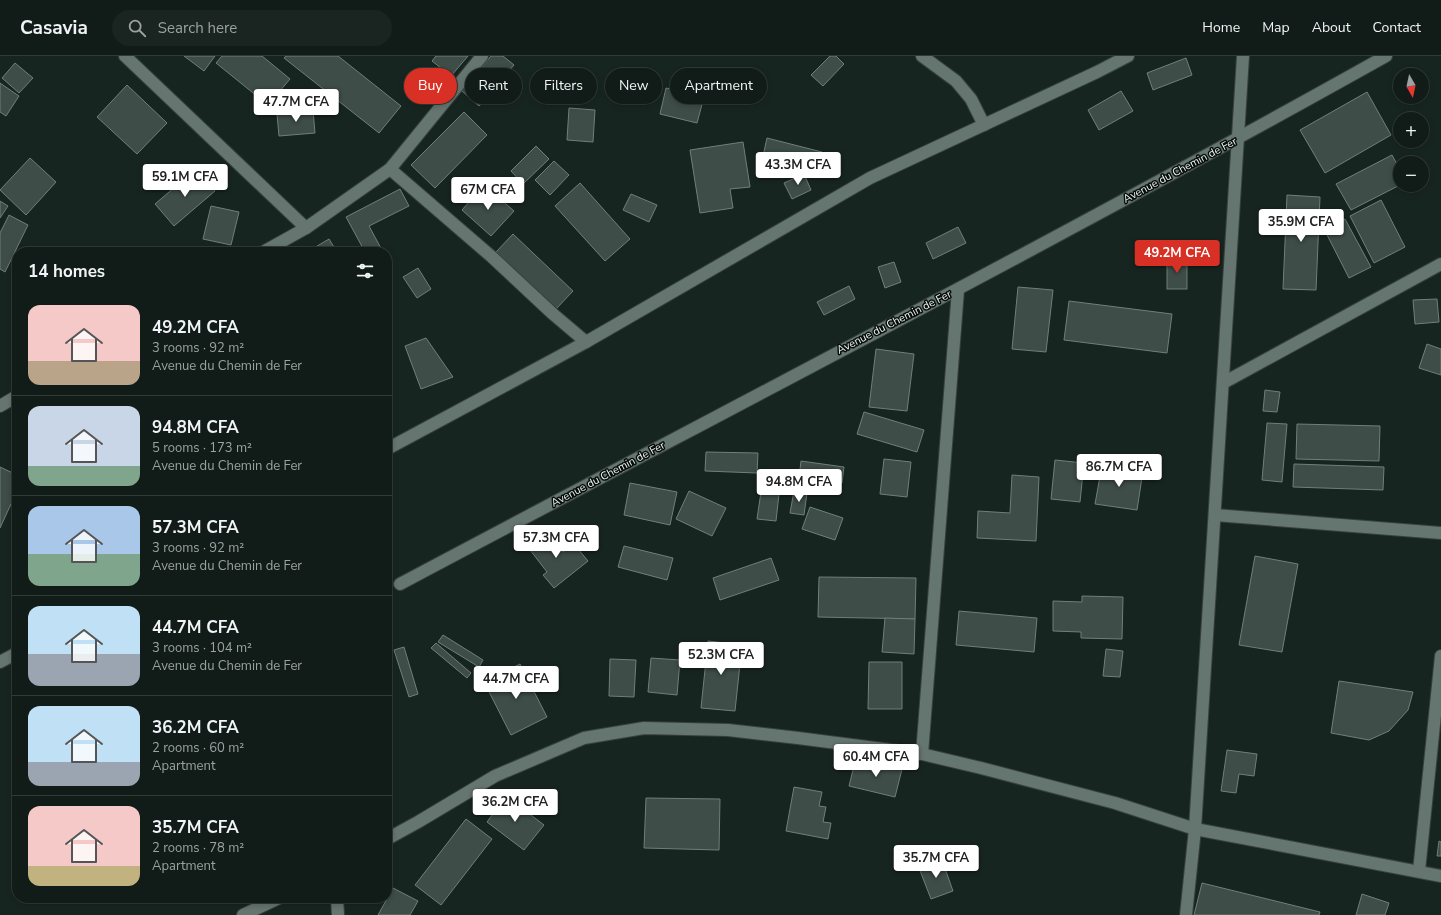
<!DOCTYPE html>
<meta charset="utf-8">
<style>
body{margin:0;font-family:"Nunito Sans",sans-serif;background:#1a2521;color:#f1f3f6;height:100vh;display:flex;flex-direction:column;font-size:15px;white-space:nowrap}
*{box-sizing:border-box;margin:0}
p{font-size:13px;color:#9ca1a2}
.icon{flex:none;width:22px;height:22px;fill:none;stroke:currentColor;stroke-width:2;stroke-linecap:round;stroke-linejoin:round}
.map{position:relative;flex:1;overflow:hidden}
.side{position:absolute;left:12px;top:191px;width:380px;height:656px;display:flex;flex-direction:column;background:#111c18;border-radius:16px;box-shadow:0 2px 6px #0003,0 0 0 1px #303a37}
.side>*{flex:none}
.guide{position:absolute;left:404px;top:12px;width:380px;height:36px;display:flex;gap:8px}
.needle{width:26px;rotate:171deg}
.tools{position:absolute;left:1393px;top:12px;display:grid;gap:8px}
.tools a{display:grid;place-items:center;width:36px;height:36px;border-radius:50%;background:#111c18;box-shadow:0 2px 6px #0003,0 0 0 1px #303a37;font-size:20px}
.price{position:absolute;translate:-50% -34px;padding:0 9px;border-radius:4px;background:#fff;color:#222;font-size:13px;line-height:26px;filter:drop-shadow(0 1px 2px #0008)}
.price::after{content:'';position:absolute;left:50%;top:24px;width:12px;height:9px;margin-left:-6px;background:inherit;clip-path:polygon(0 0,100% 0,50% 100%)}
.price.on{background:#d93025;color:#fff}
ul{padding:0;list-style:none}
li{display:flex;align-items:center;gap:12px;height:100px;padding:0 16px}
li+li{border-top:1px solid #303a37}
li span{display:grid;place-items:center;flex:none;width:112px;height:80px;border-radius:12px;color:#555}
li>.icon{margin-inline-start:auto}
span .icon{width:48px;height:48px;fill:#fffc;stroke-width:1}
li b{font-size:17px}
h2{display:flex;justify-content:space-between;align-items:center;height:48px;padding:0 16px;font-size:17px}
.pill{padding:0 14px;border-radius:18px;background:#111c18;box-shadow:0 2px 6px #0003,0 0 0 1px #303a37;font-size:14px;line-height:36px}
.pill.on{background:#d93025;color:#fff}
header{display:flex;align-items:center;gap:24px;box-sizing:border-box;height:56px;padding:0 20px;background:#111c18;border-bottom:1px solid #303a37}
header strong{font-size:19px}
nav{display:flex;gap:22px;margin-inline-start:auto;font-size:14px}
.search{width:280px;height:36px;background:#1a2521;display:flex;align-items:center;gap:10px;box-sizing:border-box;padding:0 14px;border-radius:22px;color:#9ca1a2;font-size:15px}
.map>svg:first-child{display:block}
.building{fill:#3e4d47;stroke:#6f7f79}
.lines{fill:none;stroke-linecap:round;stroke-linejoin:round}
.minor-casing{stroke:#37413d;stroke-width:14}
.minor{stroke:#65756f;stroke-width:12}
.labels{text-anchor:middle;dominant-baseline:central;stroke-width:3;stroke-linejoin:round;paint-order:stroke}
.street-label{font-size:11px;fill:#eef7f3;stroke:#070d0b}
</style>
<header>
<strong>Casavia</strong>
<div class="search"><svg class="icon" aria-label="search" viewBox="0 0 24 24"><circle cx="10" cy="10" r="6"/><path d="M15 15l6 6"/></svg>Search here</div>
<nav><a>Home</a><a>Map</a><a>About</a><a>Contact</a></nav>
</header>
<div class="map">
<svg width="1441" height="859" viewBox="0 0 1441 859">
<rect width="100%" height="100%" fill="#172520"/>
<g class="building">
<path d="M184,0H215L204,15Z"/>
<path d="M222,0H262L290,23L268,49L216,7Z"/>
<path d="M286,0H338L401,50L379,77L284,2Z"/>
<path d="M436,0H468L451,20L432,5Z"/>
<path d="M491,0H503L514,9L479,50L462,35Z"/>
<path d="M830,0H836L844,8L823,30L811,19Z"/>
<path d="M1186,2L1192,19L1153,34L1147,17Z"/>
<path d="M15,7L33,22L19,37L2,22Z"/>
<path d="M0,27L19,40L6,60L0,56Z"/>
<path d="M127,29L167,67L137,98L97,61Z"/>
<path d="M666,32L704,41L697,67L660,58Z"/>
<path d="M1121,35L1133,55L1099,74L1088,54Z"/>
<path d="M1367,36L1391,79L1325,117L1300,74Z"/>
<path d="M569,52L595,54L593,86L567,84Z"/>
<path d="M313,54L315,77L279,80L277,58Z"/>
<path d="M464,56L487,79L435,132L411,109Z"/>
<path d="M767,82L822,96L818,114L763,100Z"/>
<path d="M743,86L750,131L730,133L733,152L700,157L690,94Z"/>
<path d="M536,90L549,103L523,128L511,115Z"/>
<path d="M1392,99L1400,114V129L1351,154L1336,128Z"/>
<path d="M30,102L56,126L26,159L0,134Z"/>
<path d="M554,105L569,119L550,139L535,124Z"/>
<path d="M196,113L215,135L174,170L155,148Z"/>
<path d="M804,118L811,134L792,143L784,127Z"/>
<path d="M580,127L630,183L605,205L555,150Z"/>
<path d="M484,129L514,155L491,180L462,154Z"/>
<path d="M400,133L409,150L369,170L383,196H365L346,161Z"/>
<path d="M631,138L657,149L649,166L623,154Z"/>
<path d="M1287,139L1320,141L1316,234L1283,233Z"/>
<path d="M1381,144L1405,191L1374,207L1350,160Z"/>
<path d="M0,145L8,150L0,162Z"/>
<path d="M211,150L239,156L231,189L203,183Z"/>
<path d="M9,159L28,169L5,216L0,213V177Z"/>
<path d="M1345,163L1371,211L1349,222L1324,173Z"/>
<path d="M958,171L966,187L933,203L926,187Z"/>
<path d="M513,178L573,235L556,253L496,196Z"/>
<path d="M329,183L337,196H307Z"/>
<rect x="1167" y="204" width="20" height="29"/>
<path d="M894,206L901,226L885,232L878,211Z"/>
<path d="M418,212L431,233L417,242L403,221Z"/>
<path d="M849,230L855,243L824,259L817,246Z"/>
<path d="M1018,231L1053,234L1046,296L1012,293Z"/>
<path d="M1437,243L1439,266L1415,268L1413,244Z"/>
<path d="M1069,245L1172,258L1167,297L1064,284Z"/>
<path d="M426,282L453,321L421,333L405,290Z"/>
<path d="M1427,288L1441,293V319L1419,312Z"/>
<path d="M876,293L914,298L907,355L869,351Z"/>
<path d="M1265,334L1280,336L1277,356L1263,355Z"/>
<path d="M864,356L924,374L917,396L857,378Z"/>
<path d="M1267,367L1287,368L1282,426L1262,424Z"/>
<path d="M1297,368L1380,370L1379,405L1296,403Z"/>
<path d="M706,396L758,397L757,417L705,415Z"/>
<path d="M884,403L911,406L907,441L880,438Z"/>
<path d="M1055,404L1084,407L1080,446L1051,443Z"/>
<path d="M801,405L844,411L842,427L799,422Z"/>
<path d="M1294,408L1384,411L1383,434L1293,431Z"/>
<path d="M1102,409L1143,415L1137,454L1095,448Z"/>
<path d="M0,411L17,419V435L0,472Z"/>
<path d="M1012,419L1039,421L1036,485L977,482L978,455L1010,457Z"/>
<path d="M630,427L677,436L670,469L624,459Z"/>
<path d="M689,435L726,452L712,480L676,463Z"/>
<path d="M794,435L807,437L804,459L790,457Z"/>
<path d="M761,436L779,438L776,465L757,463Z"/>
<path d="M810,451L843,462L835,484L802,473Z"/>
<path d="M546,474L563,496L574,488L588,505L554,532L543,519L547,516L527,490Z"/>
<path d="M624,490L673,502L667,524L618,511Z"/>
<path d="M1255,500L1298,508L1282,596L1239,589Z"/>
<path d="M771,502L779,524L720,544L713,522Z"/>
<path d="M819,521L916,522L915,563L818,561Z"/>
<path d="M1082,540L1123,541L1122,583L1081,582V576L1053,575V545L1082,546Z"/>
<path d="M959,555L1037,562L1034,596L956,589Z"/>
<path d="M885,562L915,563L914,598L882,596Z"/>
<path d="M443,579L483,604L479,611L438,586Z"/>
<path d="M708,585L742,589L735,655L701,652Z"/>
<path d="M436,587L471,617L467,622L431,592Z"/>
<path d="M404,591L418,638L409,641L394,594Z"/>
<path d="M1106,593L1123,595L1120,621L1103,620Z"/>
<path d="M651,602L680,604L677,639L648,636Z"/>
<path d="M610,603L636,604L634,641L609,640Z"/>
<path d="M869,606H902V653H868Z"/>
<path d="M520,608L547,661L511,679L484,626Z"/>
<path d="M1339,625L1413,636L1408,654L1389,675L1369,684L1331,677Z"/>
<path d="M1227,694L1257,698L1254,720L1239,718L1236,737L1221,735Z"/>
<path d="M856,702L902,713L895,741L849,730Z"/>
<path d="M794,731L822,736L819,750L826,751L823,766L831,767L828,783L786,775Z"/>
<path d="M506,740L544,769L524,794L487,766Z"/>
<path d="M646,742L720,743L719,794L644,792Z"/>
<path d="M466,763L492,783L441,849L415,829Z"/>
<path d="M1439,785L1441,786V800H1437Z"/>
<path d="M942,804L953,835L931,843L919,812Z"/>
<path d="M1202,827L1320,856L1319,859H1194Z"/>
<path d="M393,832L418,845L410,859H378Z"/>
<path d="M1362,838L1389,847L1385,859H1356Z"/>
</g>
<g class="lines">
<defs>
<g id="minor">
<path d="M125,0L306,172"/>
<path d="M922,0L956,25L971,43L984,69"/>
<path d="M390,113L492,201L553,258L586,286"/>
<path d="M263,196L306,172L390,113L482,0"/>
<path d="M1223,327L1441,208"/>
<path d="M0,350L17,340"/>
<path d="M387,393L586,286L870,122L1097,16L1128,0"/>
<path d="M1215,459L1441,477"/>
<path d="M400,528C729,353 1061,182 1386,0"/>
<path d="M0,606L17,597"/>
<path d="M922,698L958,234"/>
<path d="M387,783L418,766L495,720L584,682L644,672L728,674L798,682L922,698L981,712L1115,747L1195,773L1441,820"/>
<path d="M1419,815L1441,600"/>
<path d="M337,842L338,859"/>
<path d="M243,859L279,842"/>
<path d="M1186,859L1195,773L1243,0"/>
</g>
</defs>
<use href="#minor" class="minor-casing"/>
<use href="#minor" class="minor"/>
</g>
<g class="labels">
<g class="street-label">
<text transform="translate(1180 114) rotate(-28)">Avenue du Chemin de Fer</text>
<text transform="translate(894 266) rotate(-27)">Avenue du Chemin de Fer</text>
<text transform="translate(608 418) rotate(-28)">Avenue du Chemin de Fer</text>
</g>
</g>
</svg>
<div class="tools">
<a><svg class="needle" viewBox="-14 -14 28 28"><path d="M0-13l5 13h-10z" fill="#e53935"/><path d="M0 13l5-13h-10z" fill="#9ca1a2"/></svg></a>
<a>+</a>
<a>−</a>
</div>
<b class="price" style="left:296px;top:67px">47.7M CFA</b>
<b class="price" style="left:798px;top:130px">43.3M CFA</b>
<b class="price" style="left:185px;top:142px">59.1M CFA</b>
<b class="price" style="left:488px;top:155px">67M CFA</b>
<b class="price" style="left:1301px;top:187px">35.9M CFA</b>
<b class="price on" style="left:1177px;top:218px">49.2M CFA</b>
<b class="price" style="left:1119px;top:432px">86.7M CFA</b>
<b class="price" style="left:799px;top:447px">94.8M CFA</b>
<b class="price" style="left:556px;top:503px">57.3M CFA</b>
<b class="price" style="left:721px;top:620px">52.3M CFA</b>
<b class="price" style="left:516px;top:644px">44.7M CFA</b>
<b class="price" style="left:876px;top:722px">60.4M CFA</b>
<b class="price" style="left:515px;top:767px">36.2M CFA</b>
<b class="price" style="left:936px;top:823px">35.7M CFA</b>
<div class="guide">
<a class="pill on">Buy</a>
<a class="pill">Rent</a>
<a class="pill">Filters</a>
<a class="pill">New</a>
<a class="pill">Apartment</a>
</div>
<section class="side">
<h2>14 homes<svg class="icon" aria-label="filters" viewBox="0 0 24 24"><path d="M4 7h16M4 17h16"/><circle cx="9" cy="7" r="2"/><circle cx="15" cy="17" r="2"/></svg></h2>
<ul>
<li><span style="background:linear-gradient(#f6c9c9 70%,#b9a48a 0)"><svg class="icon" aria-label="home" viewBox="0 0 24 24"><path d="M3 11l9-7 9 7M6 9v11h12V9"/></svg></span><div><b>49.2M CFA</b><p>3 rooms · 92 m²</p><p>Avenue du Chemin de Fer</p></div></li>
<li><span style="background:linear-gradient(#c9d6e8 75%,#7fa58c 0)"><svg class="icon" aria-label="home" viewBox="0 0 24 24"><path d="M3 11l9-7 9 7M6 9v11h12V9"/></svg></span><div><b>94.8M CFA</b><p>5 rooms · 173 m²</p><p>Avenue du Chemin de Fer</p></div></li>
<li><span style="background:linear-gradient(#a9c7e8 60%,#7fa58c 0)"><svg class="icon" aria-label="home" viewBox="0 0 24 24"><path d="M3 11l9-7 9 7M6 9v11h12V9"/></svg></span><div><b>57.3M CFA</b><p>3 rooms · 92 m²</p><p>Avenue du Chemin de Fer</p></div></li>
<li><span style="background:linear-gradient(#bfe0f5 60%,#9aa5b1 0)"><svg class="icon" aria-label="home" viewBox="0 0 24 24"><path d="M3 11l9-7 9 7M6 9v11h12V9"/></svg></span><div><b>44.7M CFA</b><p>3 rooms · 104 m²</p><p>Avenue du Chemin de Fer</p></div></li>
<li><span style="background:linear-gradient(#bfe0f5 70%,#9aa5b1 0)"><svg class="icon" aria-label="home" viewBox="0 0 24 24"><path d="M3 11l9-7 9 7M6 9v11h12V9"/></svg></span><div><b>36.2M CFA</b><p>2 rooms · 60 m²</p><p>Apartment</p></div></li>
<li><span style="background:linear-gradient(#f6c9c9 75%,#c2b280 0)"><svg class="icon" aria-label="home" viewBox="0 0 24 24"><path d="M3 11l9-7 9 7M6 9v11h12V9"/></svg></span><div><b>35.7M CFA</b><p>2 rooms · 78 m²</p><p>Apartment</p></div></li>
</ul>
</section>
</div>
